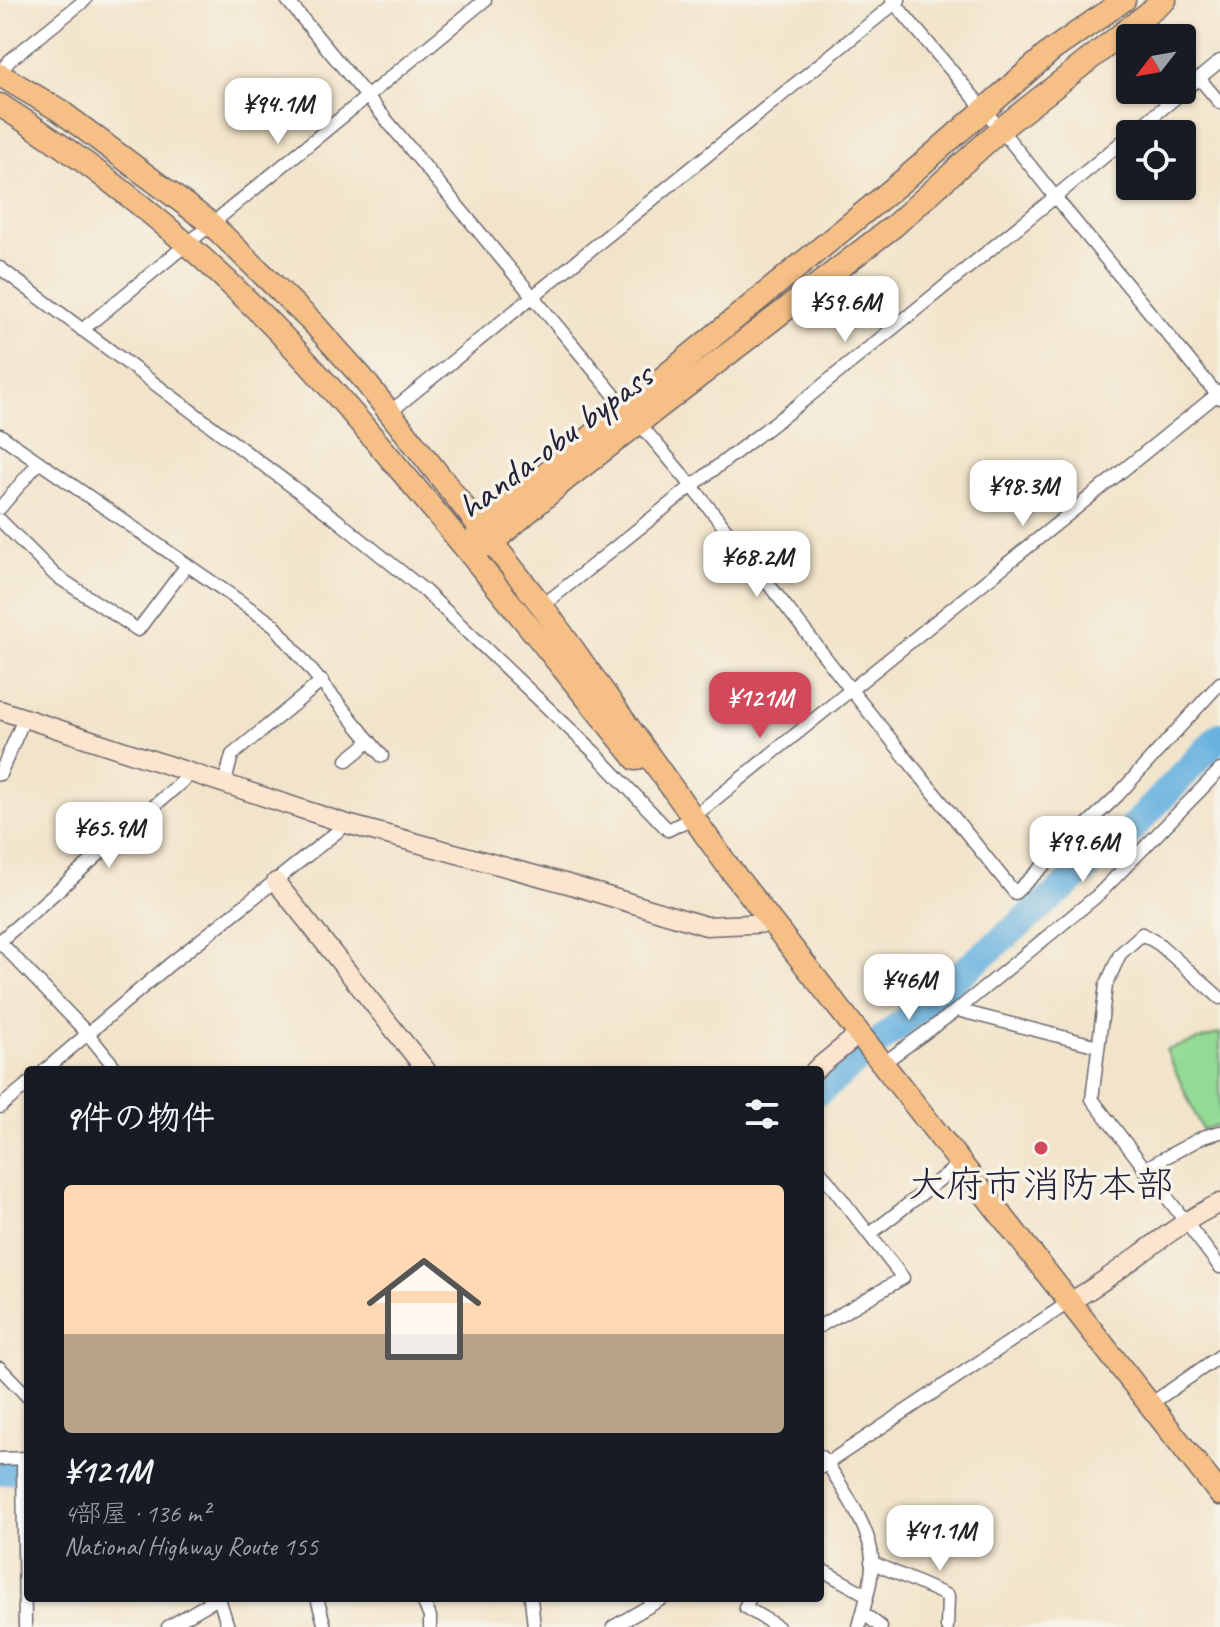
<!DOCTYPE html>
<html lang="ja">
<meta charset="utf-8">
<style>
body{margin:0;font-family:Caveat,"Klee One",sans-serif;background:#242831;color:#f1f3f6;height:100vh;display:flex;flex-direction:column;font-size:30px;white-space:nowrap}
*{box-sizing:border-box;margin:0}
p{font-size:26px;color:#9ea1a6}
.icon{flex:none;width:44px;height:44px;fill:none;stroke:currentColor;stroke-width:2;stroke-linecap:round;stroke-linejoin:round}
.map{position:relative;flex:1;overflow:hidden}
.side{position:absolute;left:24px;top:1066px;width:800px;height:536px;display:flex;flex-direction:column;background:#171b24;border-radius:8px;box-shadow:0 2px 6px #0004}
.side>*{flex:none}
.needle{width:52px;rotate:239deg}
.buttons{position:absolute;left:1116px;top:24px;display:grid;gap:16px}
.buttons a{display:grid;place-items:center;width:80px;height:80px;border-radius:8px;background:#171b24;box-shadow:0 2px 6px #0004;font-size:40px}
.price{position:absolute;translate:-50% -68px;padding:0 18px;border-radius:16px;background:#fff;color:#222;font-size:26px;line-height:52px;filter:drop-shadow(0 2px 4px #0008)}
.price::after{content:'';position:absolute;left:50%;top:48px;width:24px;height:18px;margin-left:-12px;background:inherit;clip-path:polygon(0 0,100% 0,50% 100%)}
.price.active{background:#d1495b;color:#fff}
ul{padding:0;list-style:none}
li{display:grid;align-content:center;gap:16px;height:424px;padding:0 40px}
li+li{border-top:2px solid #363941}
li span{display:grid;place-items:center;height:248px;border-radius:8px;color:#555}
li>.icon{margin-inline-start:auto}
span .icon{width:144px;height:144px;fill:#fffc;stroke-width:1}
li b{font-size:34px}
h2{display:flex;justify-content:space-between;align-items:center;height:96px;padding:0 40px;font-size:34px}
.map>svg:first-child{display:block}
.green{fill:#93db95;stroke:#5a7e68;stroke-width:2}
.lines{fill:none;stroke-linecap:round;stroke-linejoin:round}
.river{stroke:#69b2e0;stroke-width:28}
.street-casing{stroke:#6b666d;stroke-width:15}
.secondary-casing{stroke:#6b666d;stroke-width:21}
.highway-casing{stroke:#6b666d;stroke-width:25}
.street{stroke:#fff;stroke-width:12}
.secondary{stroke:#fbe5cf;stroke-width:18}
.highway{stroke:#f5bf86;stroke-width:22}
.poi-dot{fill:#d1495b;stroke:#f7f3e8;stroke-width:3}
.labels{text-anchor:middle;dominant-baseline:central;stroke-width:7;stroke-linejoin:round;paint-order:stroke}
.street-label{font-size:38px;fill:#22223b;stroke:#f7f3e8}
.poi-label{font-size:38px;fill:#22223b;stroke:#f7f3e8}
</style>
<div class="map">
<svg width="1220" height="1627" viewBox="0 0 1220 1627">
<rect width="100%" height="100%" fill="#f7f3e8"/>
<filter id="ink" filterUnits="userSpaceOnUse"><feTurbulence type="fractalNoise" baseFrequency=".0125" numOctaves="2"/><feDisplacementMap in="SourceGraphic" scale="16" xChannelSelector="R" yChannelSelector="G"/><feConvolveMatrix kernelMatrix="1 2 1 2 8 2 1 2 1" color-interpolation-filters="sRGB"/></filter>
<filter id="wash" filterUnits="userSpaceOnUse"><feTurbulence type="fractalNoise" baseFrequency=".006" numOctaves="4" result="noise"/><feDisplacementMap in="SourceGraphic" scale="32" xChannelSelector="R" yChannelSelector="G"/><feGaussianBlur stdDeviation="1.8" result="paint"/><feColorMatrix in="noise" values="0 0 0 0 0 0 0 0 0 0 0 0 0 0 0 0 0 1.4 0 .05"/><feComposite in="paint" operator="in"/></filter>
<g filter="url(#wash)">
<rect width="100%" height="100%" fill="#f2e4ca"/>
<path class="green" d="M1220,1033V1124L1202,1130L1166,1050Z"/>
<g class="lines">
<g class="river">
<path d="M820,1091L1122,839L1220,736"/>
<path d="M0,1471L28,1468"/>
</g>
</g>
</g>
<g filter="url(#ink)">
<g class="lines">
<defs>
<g id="street">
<path d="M287,0L626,409"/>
<path d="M892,0C947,66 1003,130 1055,197L1220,61"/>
<path d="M0,73L10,60L85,0"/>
<path d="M1199,78L1220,103"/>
<path d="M0,268L337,520L425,591L594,752L668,830L692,818L1220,392"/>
<path d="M82,330L485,0"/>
<path d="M390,412L899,0"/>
<path d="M639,423L692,486L807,398L1055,197L1220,398"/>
<path d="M0,435L274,625L382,756"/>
<path d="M0,508L39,462"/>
<path d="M0,520L55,575L138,630L187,565"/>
<path d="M542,606L692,486L851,690L1015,893L1117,796L1220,683"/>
<path d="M347,760L370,741"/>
<path d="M0,774L24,719"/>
<path d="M225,782L232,755L322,681"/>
<path d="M0,941L193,772"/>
<path d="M0,942L88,1034L117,1070"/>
<path d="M1220,998L1159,944L1142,934L1120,954L1106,985L1092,1099L1220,1267"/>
<path d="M957,1010L1098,1046"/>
<path d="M882,1064L961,1007L1098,895L1220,770"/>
<path d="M45,1070L169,965L347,824"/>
<path d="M0,1107L28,1084"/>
<path d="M1144,1169L1203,1137L1220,1132"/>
<path d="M820,1171L903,1278L820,1326"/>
<path d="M870,1234L961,1163"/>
<path d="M0,1368L28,1397"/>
<path d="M1149,1405L1220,1356"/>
<path d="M820,1456L827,1463C842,1488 871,1529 872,1559C873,1581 864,1606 859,1627"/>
<path d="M0,1459L28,1458"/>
<path d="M23,1459L25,1627"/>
<path d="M820,1468L1071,1301"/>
<path d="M871,1562L948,1596L947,1627"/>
<path d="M820,1569L867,1595"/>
<path d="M219,1598L228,1627"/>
<path d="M317,1598L325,1627"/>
<path d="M422,1598L430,1617V1627"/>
<path d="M531,1598L534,1627"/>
<path d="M750,1598L745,1607L778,1627"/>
<path d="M863,1613L881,1627"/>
<path d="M168,1627L218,1598"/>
<path d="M613,1627L663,1598"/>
</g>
<g id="secondary">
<path d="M0,710L347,824L568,884L706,926L774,923"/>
<path d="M276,882L426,1070"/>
<path d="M815,1070L859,1034"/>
<path d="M1071,1301C1124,1272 1165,1229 1220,1203"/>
</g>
<g id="highway">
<path d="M0,75L59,110L210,223L314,324L360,375L542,606L730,869L1220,1494"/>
<path d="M0,105C92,163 179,232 256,309C308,360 355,416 402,472C482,566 558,663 636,759"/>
<path d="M475,540L480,528L906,178L1051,51L1124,0"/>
<path d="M478,549L492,543L566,479L895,225L1002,128L1165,0"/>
</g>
</defs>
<use href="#street" class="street-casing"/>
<use href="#secondary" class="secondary-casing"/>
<use href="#highway" class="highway-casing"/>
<use href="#street" class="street"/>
<use href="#secondary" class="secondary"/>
<use href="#highway" class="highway"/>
</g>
</g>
<circle class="poi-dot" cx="1041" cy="1148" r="8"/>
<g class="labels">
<g class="street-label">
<text transform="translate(555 441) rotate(-37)">handa-obu bypass</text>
</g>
<g class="poi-label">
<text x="1041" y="1184">大府市消防本部</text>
</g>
</g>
</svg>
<div class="buttons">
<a><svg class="needle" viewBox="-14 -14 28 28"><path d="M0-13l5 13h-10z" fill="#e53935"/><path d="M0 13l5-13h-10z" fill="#9ea1a6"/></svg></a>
<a><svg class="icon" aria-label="locate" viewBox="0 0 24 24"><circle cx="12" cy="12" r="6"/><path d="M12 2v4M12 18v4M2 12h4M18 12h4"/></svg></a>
</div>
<b class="price" style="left:278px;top:146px">¥94.1M</b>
<b class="price" style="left:845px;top:344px">¥59.6M</b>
<b class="price" style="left:1023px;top:528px">¥98.3M</b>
<b class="price" style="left:757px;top:599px">¥68.2M</b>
<b class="price active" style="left:760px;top:740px">¥121M</b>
<b class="price" style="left:109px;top:870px">¥65.9M</b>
<b class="price" style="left:1083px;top:884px">¥99.6M</b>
<b class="price" style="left:909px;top:1022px">¥46M</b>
<b class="price" style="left:940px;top:1573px">¥41.1M</b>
<section class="side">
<h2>9件の物件<svg class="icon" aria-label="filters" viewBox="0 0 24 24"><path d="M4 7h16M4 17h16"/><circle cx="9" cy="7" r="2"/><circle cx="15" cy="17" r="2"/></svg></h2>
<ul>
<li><span style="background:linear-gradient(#ffd9b3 60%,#b9a48a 0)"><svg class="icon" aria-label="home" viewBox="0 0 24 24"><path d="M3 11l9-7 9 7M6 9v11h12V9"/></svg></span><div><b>¥121M</b><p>4部屋 · 136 m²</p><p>National Highway Route 155</p></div></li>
</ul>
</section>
</div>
